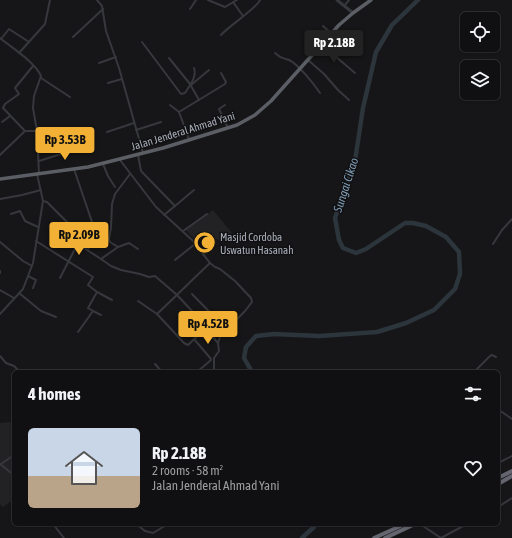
<!DOCTYPE html>
<meta charset="utf-8">
<style>
body{margin:0;font-family:"Asap Condensed",sans-serif;background:#19191b;color:#f1f3f6;height:100vh;display:flex;flex-direction:column;font-size:15px;white-space:nowrap}
*{box-sizing:border-box;margin:0}
p{font-size:13px;color:#9c9d9f}
.icon{flex:none;width:22px;height:22px;fill:none;stroke:currentColor;stroke-width:2;stroke-linecap:round;stroke-linejoin:round}
.map{position:relative;flex:1;overflow:hidden}
.side{position:absolute;left:12px;top:370px;width:488px;height:156px;display:flex;flex-direction:column;background:#101012;border-radius:6px;box-shadow:0 1px 3px #0004,0 0 0 1px #303032}
.side>*{flex:none}
.fabs{position:absolute;left:460px;top:12px;display:grid;gap:8px}
.fabs a{display:grid;place-items:center;width:40px;height:40px;border-radius:6px;background:#101012;box-shadow:0 1px 3px #0004,0 0 0 1px #303032;font-size:20px}
.price{position:absolute;translate:-50% -34px;padding:0 9px;border-radius:4px;background:#f2b134;color:#111;font-size:13px;line-height:26px;filter:drop-shadow(0 1px 2px #0008)}
.price::after{content:'';position:absolute;left:50%;top:24px;width:12px;height:9px;margin-left:-6px;background:inherit;clip-path:polygon(0 0,100% 0,50% 100%)}
.price.active{background:#222;color:#fff}
ul{padding:0;list-style:none}
li{display:flex;align-items:center;gap:12px;height:100px;padding:0 16px}
li+li{border-top:1px solid #303032}
li span{display:grid;place-items:center;flex:none;width:112px;height:80px;border-radius:6px;color:#555}
li>.icon{margin-inline-start:auto}
span .icon{width:48px;height:48px;fill:#fffc;stroke-width:1}
li b{font-size:17px}
h2{display:flex;justify-content:space-between;align-items:center;height:48px;padding:0 16px;font-size:17px}
.map>svg:first-child{display:block}
.built{fill:#222225}
.lines{fill:none;stroke-linecap:round;stroke-linejoin:round}
.river{stroke:#2c353c;stroke-width:4.5}
.minor{stroke:#37383d;stroke-width:2}
.tertiary{stroke:#37383d;stroke-width:3}
.trunk{stroke:#5b5e65;stroke-width:3.5}
.motorway{stroke:#63666e;stroke-width:4}
.labels{text-anchor:middle;dominant-baseline:central;stroke-width:3;stroke-linejoin:round;paint-order:stroke}
.street-label{font-size:11px;fill:#a8adb8;stroke:#111113}
.poi-label{font-size:11px;fill:#a8adb8;stroke:#111113;text-anchor:start}
.water-label{font-size:12px;font-style:italic;fill:#7f9bb3;stroke:#111113}
</style>
<div class="map">
<svg width="512" height="538" viewBox="0 0 512 538">
<rect width="100%" height="100%" fill="#161618"/>
<g class="built">
<path d="M213,210L232,233L221,241L216,239L203,249L185,229Z"/>
<path d="M10,422L14,425V499L3,507L0,504V423Z"/>
</g>
<g class="lines">
<g class="river">
<path d="M252,372L244,358L246,347L256,336L274,334L319,336L377,332L406,323L434,310L455,289L460,274L459,252L446,237L426,226L413,223H405L366,249L356,253L343,248L339,240L335,218L355,161L363,108L376,52L392,25L418,0"/>
<path d="M302,538L314,527L315,524"/>
</g>
<g class="minor">
<path d="M97,0L102,6L106,31L119,68L143,153"/>
<path d="M208,0L225,7L237,0"/>
<path d="M233,2L243,16"/>
<path d="M344,6L349,0"/>
<path d="M190,9L196,0"/>
<path d="M323,26L331,33"/>
<path d="M221,35C230,25 257,8 260,0"/>
<path d="M73,37L103,9"/>
<path d="M0,38C12,48 35,62 41,76L34,96L33,108L37,131L39,174"/>
<path d="M1,39L9,29L29,42"/>
<path d="M142,42L181,94L185,93C190,85 197,77 194,68"/>
<path d="M322,45L355,73"/>
<path d="M19,53L45,24L50,0"/>
<path d="M275,53C281,58 282,58 289,60C298,64 314,84 320,93"/>
<path d="M169,58L190,84L199,100"/>
<path d="M308,60L324,74L338,90L349,100"/>
<path d="M99,63L116,57"/>
<path d="M33,66L15,88L19,94L5,104L3,108L25,131H37"/>
<path d="M41,78L70,97"/>
<path d="M108,83L122,79"/>
<path d="M191,85L209,70"/>
<path d="M170,105L179,112"/>
<path d="M225,105L219,109L228,128"/>
<path d="M2,122L10,116"/>
<path d="M136,130L161,122"/>
<path d="M107,132L134,123"/>
<path d="M189,139L179,112L225,84L226,82L221,73"/>
<path d="M0,155L25,131"/>
<path d="M138,155L141,171L175,206L164,215"/>
<path d="M120,160L156,207L192,240L210,263L215,267L220,269L235,281L251,298L252,302L245,311L220,337L218,343L219,351L214,358V372"/>
<path d="M39,161L86,146"/>
<path d="M103,164L108,176L115,187"/>
<path d="M74,169L92,222L91,237L88,250"/>
<path d="M0,199L22,195L41,190"/>
<path d="M43,201L47,202L72,227L67,237L101,259L118,247L129,243L138,249"/>
<path d="M175,206L194,190"/>
<path d="M11,214L20,211L25,221L38,227"/>
<path d="M72,227L80,232"/>
<path d="M183,231L207,214"/>
<path d="M36,241L93,277L88,285L97,292L88,308L93,311L78,332"/>
<path d="M0,242L23,261L32,266"/>
<path d="M493,244L502,230L512,219"/>
<path d="M118,247L110,242L109,239L111,228L112,204L115,194L130,174"/>
<path d="M101,259L111,266L121,270L140,274L149,277L155,276L177,295L206,326L204,330L188,345L184,343L157,314C175,297 192,280 210,263"/>
<path d="M175,260L195,244"/>
<path d="M0,271V273"/>
<path d="M28,276L36,280L33,288"/>
<path d="M60,278L78,243"/>
<path d="M0,290L14,298"/>
<path d="M97,292L112,300"/>
<path d="M19,293L41,311L56,317"/>
<path d="M192,294L227,330"/>
<path d="M138,301L157,314"/>
<path d="M93,311L101,315"/>
<path d="M0,314L23,289L33,263L43,201L37,174"/>
<path d="M206,329L218,343"/>
<path d="M194,339L211,359"/>
<path d="M0,356L6,363L14,366L20,372"/>
<path d="M155,364L162,372"/>
<path d="M197,372L211,360"/>
<path d="M474,372L490,356L492,355L496,357"/>
<path d="M499,410L512,419"/>
<path d="M498,463L512,456"/>
<path d="M0,464L14,475"/>
<path d="M1,464L14,455"/>
<path d="M498,507L512,498"/>
<path d="M53,524L64,538"/>
<path d="M136,524L145,531L153,533L168,524"/>
<path d="M420,524L441,538"/>
<path d="M441,538L467,524"/>
</g>
<path class="tertiary" d="M337,0L353,13"/>
<path class="trunk" d="M0,179L88,167L163,148L237,125L255,115L271,101L339,25L353,13L371,0"/>
<g class="motorway">
<path d="M498,478L512,471"/>
<path d="M498,484L512,476"/>
<path d="M374,538L405,524"/>
<path d="M385,538L415,524"/>
</g>
</g>
<defs>
<symbol id="mosque-disc" viewBox="-11 -11 22 22"><circle r="9.5" fill="#f2b134" stroke="#111113"/><path d="M3.5-4.9A6 6 0 1 0 3.5 4.9A5 5 0 1 1 3.5-4.9Z" fill="#111"/></symbol>
</defs>
<g fill-rule="evenodd">
<use href="#mosque-disc" x="192" y="230" width="25" height="25"/>
</g>
<g class="labels">
<g class="street-label">
<text transform="translate(183 131) rotate(-17)">Jalan Jenderal Ahmad Yani</text>
</g>
<g class="poi-label">
<text x="220" y="237">Masjid Cordoba<tspan x="220" dy="13">Uswatun Hasanah</tspan></text>
</g>
<g class="water-label">
<text transform="translate(346 185) rotate(-72)">Sungai Cikao</text>
</g>
</g>
</svg>
<div class="fabs">
<a><svg class="icon" aria-label="locate" viewBox="0 0 24 24"><circle cx="12" cy="12" r="6"/><path d="M12 2v4M12 18v4M2 12h4M18 12h4"/></svg></a>
<a><svg class="icon" aria-label="layers" viewBox="0 0 24 24"><path d="M12 4l9 5-9 5-9-5zM3 14l9 5 9-5"/></svg></a>
</div>
<b class="price active" style="left:334px;top:64px">Rp 2.18B</b>
<b class="price" style="left:65px;top:161px">Rp 3.53B</b>
<b class="price" style="left:79px;top:256px">Rp 2.09B</b>
<b class="price" style="left:208px;top:345px">Rp 4.52B</b>
<section class="side">
<h2>4 homes<svg class="icon" aria-label="filters" viewBox="0 0 24 24"><path d="M4 7h16M4 17h16"/><circle cx="9" cy="7" r="2"/><circle cx="15" cy="17" r="2"/></svg></h2>
<ul>
<li><span style="background:linear-gradient(#c9d6e8 60%,#b9a48a 0)"><svg class="icon" aria-label="home" viewBox="0 0 24 24"><path d="M3 11l9-7 9 7M6 9v11h12V9"/></svg></span><div><b>Rp 2.18B</b><p>2 rooms · 58 m²</p><p>Jalan Jenderal Ahmad Yani</p></div><svg class="icon" aria-label="heart" viewBox="0 0 24 24"><path d="M12 20l-8-8c-3-5 5-10 8-4 3-6 11-1 8 4z"/></svg></li>
</ul>
</section>
</div>
